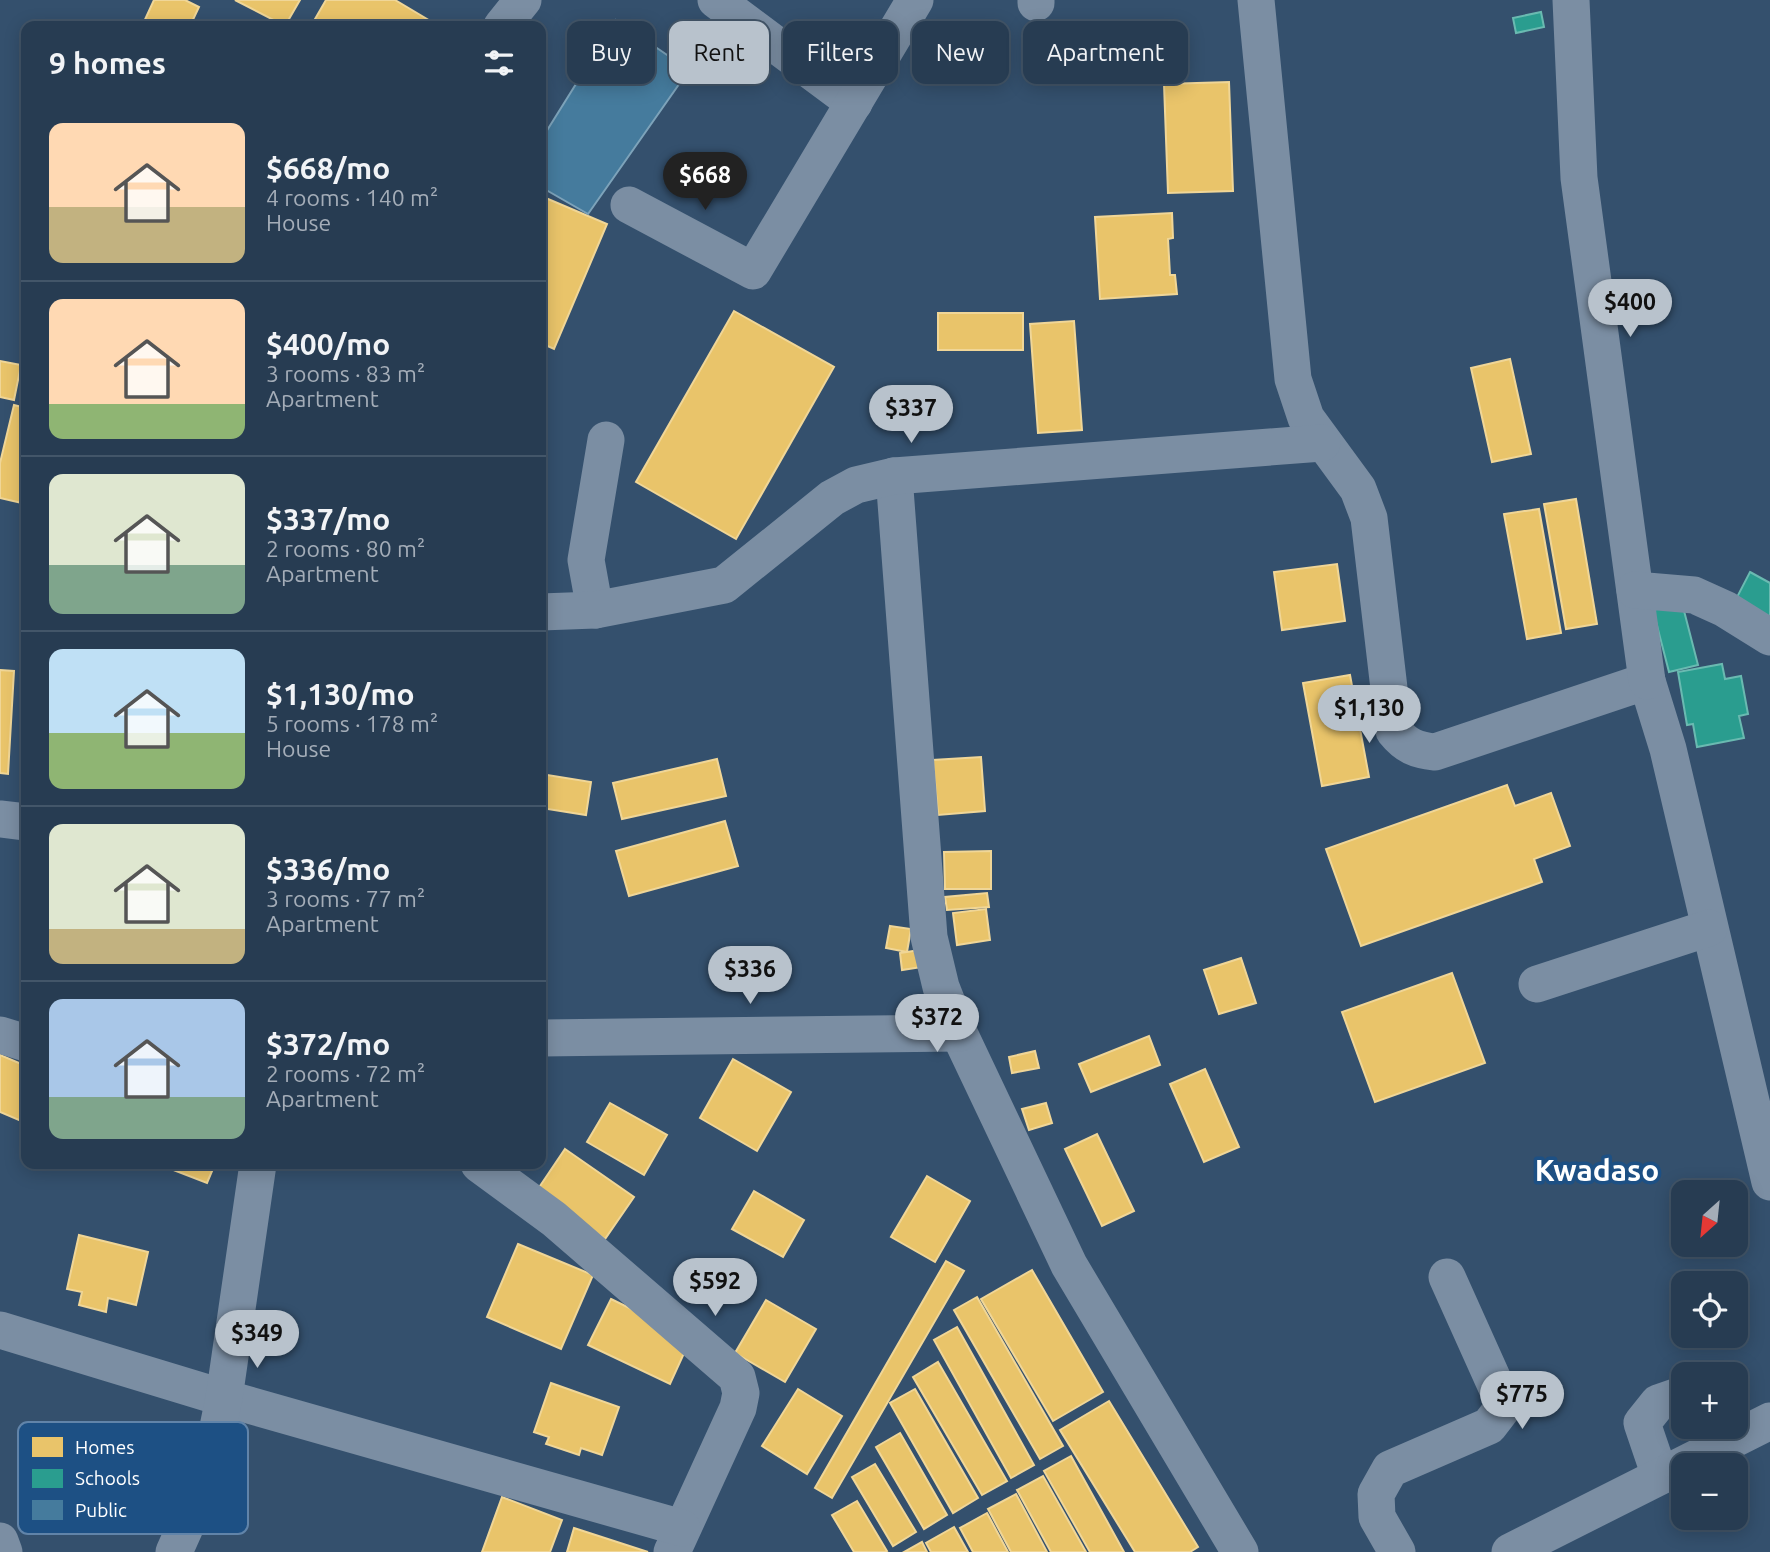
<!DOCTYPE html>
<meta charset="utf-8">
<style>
body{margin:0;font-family:Ubuntu,sans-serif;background:#33475c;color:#f1f3f6;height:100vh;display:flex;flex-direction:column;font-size:26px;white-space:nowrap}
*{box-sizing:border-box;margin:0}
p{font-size:23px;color:#a4adb8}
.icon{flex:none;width:38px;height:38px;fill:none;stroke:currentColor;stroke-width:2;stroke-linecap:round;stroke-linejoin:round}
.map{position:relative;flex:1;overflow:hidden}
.sheet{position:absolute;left:21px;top:21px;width:525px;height:1148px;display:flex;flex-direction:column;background:#273c52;border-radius:14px;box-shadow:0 4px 18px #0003,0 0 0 2px #435669}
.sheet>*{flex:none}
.top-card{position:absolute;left:567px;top:21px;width:665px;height:63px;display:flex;gap:14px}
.needle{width:46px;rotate:207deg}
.fabs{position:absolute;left:1671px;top:1180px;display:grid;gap:14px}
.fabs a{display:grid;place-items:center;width:77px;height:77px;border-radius:14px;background:#273c52;box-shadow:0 4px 18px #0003,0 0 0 2px #435669;font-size:35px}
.price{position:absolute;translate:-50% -60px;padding:0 16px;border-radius:24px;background:#b8c2cc;color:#111;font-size:23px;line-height:46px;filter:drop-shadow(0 2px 4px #0008)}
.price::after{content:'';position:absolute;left:50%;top:42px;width:21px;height:16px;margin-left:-10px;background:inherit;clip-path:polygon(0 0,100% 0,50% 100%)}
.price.selected{background:#222;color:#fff}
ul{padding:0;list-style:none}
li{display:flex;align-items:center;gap:21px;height:175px;padding:0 28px}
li+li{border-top:2px solid #435669}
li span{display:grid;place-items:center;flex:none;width:196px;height:140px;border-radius:14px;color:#555}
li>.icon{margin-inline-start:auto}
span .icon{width:84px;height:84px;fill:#fffc;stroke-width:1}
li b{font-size:30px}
h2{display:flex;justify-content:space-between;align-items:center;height:84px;padding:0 28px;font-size:30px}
.pill{padding:0 24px;border-radius:14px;background:#273c52;box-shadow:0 4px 18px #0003,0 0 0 2px #435669;font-size:24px;line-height:63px}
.pill.selected{background:#b8c2cc;color:#111}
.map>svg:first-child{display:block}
.homes{fill:#e9c46a;stroke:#f0d697;stroke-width:2}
.schools{fill:#2a9d8f;stroke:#6abab1;stroke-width:2}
.public{fill:#457b9d;stroke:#7da3ba;stroke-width:2}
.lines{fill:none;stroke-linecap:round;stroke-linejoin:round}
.minor{stroke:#7b8ea3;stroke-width:37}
.labels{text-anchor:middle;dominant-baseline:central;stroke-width:7;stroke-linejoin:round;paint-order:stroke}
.district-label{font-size:30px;font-weight:bold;fill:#fff;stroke:#1d5084}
.key{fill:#1d5084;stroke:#6184a9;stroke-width:2}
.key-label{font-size:19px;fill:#fff}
</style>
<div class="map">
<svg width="1770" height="1552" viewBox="0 0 1770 1552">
<rect width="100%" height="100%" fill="#34506d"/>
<g class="homes">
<path d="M154,0H185L199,7L190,26H142Z"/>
<path d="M235,0H300L285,26Z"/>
<path d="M326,0H395L437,25L311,26Z"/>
<path d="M1229,82L1233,191L1168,193L1164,84Z"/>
<path d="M541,196L607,224L554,349L541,343Z"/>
<path d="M1172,213L1173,238L1168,239L1170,275H1175L1177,294L1100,299L1095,217Z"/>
<path d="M734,311L834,367L736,539L636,482Z"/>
<rect x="938" y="313" width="85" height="37"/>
<path d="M1074,321L1082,430L1038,433L1030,324Z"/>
<path d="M1510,359L1531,454L1492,462L1471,368Z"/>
<path d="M0,361L21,365L14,400L0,397Z"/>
<path d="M14,405L26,408V504L0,498V463Z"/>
<path d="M1576,499L1597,624L1566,629L1544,504Z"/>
<path d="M1539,509L1561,633L1527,639L1504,514Z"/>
<path d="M1337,564L1345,621L1282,630L1274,572Z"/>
<path d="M0,670L14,671L8,774L0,773Z"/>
<path d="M1350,675L1369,777L1322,786L1303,683Z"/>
<path d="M981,757L985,811L938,815L933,760Z"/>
<path d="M717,759L726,796L622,819L613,783Z"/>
<path d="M541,774L591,782L586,815L541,808Z"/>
<path d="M1507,785L1515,806L1551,793L1570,846L1534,859L1542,882L1361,946L1326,849Z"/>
<path d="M725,821L738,866L629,896L616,851Z"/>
<path d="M991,851V889H945L944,852Z"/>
<path d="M987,893L989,907L947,910L945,897Z"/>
<path d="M986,909L990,940L957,945L953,913Z"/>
<path d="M890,926L911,929L907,952L886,948Z"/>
<path d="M920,950L922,967L902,970L900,953Z"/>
<path d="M1241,958L1256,1003L1219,1014L1204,970Z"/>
<path d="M1452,973L1485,1063L1375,1102L1342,1012Z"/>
<path d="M1149,1036L1160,1065L1091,1092L1079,1064Z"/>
<path d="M1035,1051L1039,1068L1012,1073L1009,1057Z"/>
<path d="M0,1055L26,1066V1123L0,1112Z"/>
<path d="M733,1059L791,1092L757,1151L700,1118Z"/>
<path d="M1205,1069L1239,1147L1204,1162L1170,1084Z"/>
<path d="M610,1103L667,1135L644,1175L587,1142Z"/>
<path d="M1046,1103L1052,1123L1029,1130L1022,1109Z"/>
<path d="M1097,1134L1134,1211L1102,1226L1065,1149Z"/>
<path d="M565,1149L634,1197L605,1239L536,1192Z"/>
<path d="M158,1164H215L207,1183Z"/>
<path d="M927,1176L970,1201L935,1262L891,1237Z"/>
<path d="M754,1191L804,1220L783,1257L732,1229Z"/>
<path d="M79,1235L148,1252L136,1305L108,1298L106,1312L79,1305L82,1292L67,1289Z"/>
<path d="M518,1244L593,1275L561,1349L487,1317Z"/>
<path d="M946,1261L964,1271L832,1498L815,1488Z"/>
<path d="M1032,1270L1103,1392L1053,1421L981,1299Z"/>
<path d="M977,1297L1063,1446L1040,1459L954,1310Z"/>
<path d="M611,1299L691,1338L670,1384L588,1345Z"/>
<path d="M766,1300L816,1329L785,1382L735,1353Z"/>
<path d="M957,1327L1034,1465L1011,1478L934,1340Z"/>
<path d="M938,1362L1007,1481L982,1495L913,1377Z"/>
<path d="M551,1383L619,1407L602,1455L581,1448L579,1455L546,1444L549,1437L534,1432Z"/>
<path d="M798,1389L842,1416L807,1474L762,1446Z"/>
<path d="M915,1389L978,1498L953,1513L890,1403Z"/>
<path d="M1109,1401L1198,1547L1190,1552H1135L1060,1430Z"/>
<path d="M900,1433L947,1515L924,1529L876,1447Z"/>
<path d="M1071,1456L1124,1552H1090L1044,1471Z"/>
<path d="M875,1464L916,1532L893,1546L852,1477Z"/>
<path d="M1043,1476L1086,1552H1051L1017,1490Z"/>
<path d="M1016,1494L1047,1552H1011L988,1509Z"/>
<path d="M502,1497L562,1520L550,1552H482Z"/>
<path d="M857,1501L887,1551L885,1552H854L832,1515Z"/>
<path d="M987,1513L1008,1552H973L960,1528Z"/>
<path d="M954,1527L968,1552H931L926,1543Z"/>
<path d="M574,1528L648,1552H567Z"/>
<path d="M922,1542L927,1552H904Z"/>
</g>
<g class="schools">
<path d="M1541,12L1544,27L1516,33L1513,18Z"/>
<path d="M1750,572L1770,583V619L1735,601Z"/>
<path d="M1682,603L1698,665L1669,672L1653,610Z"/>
<path d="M1722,664L1725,679L1741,676L1748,714L1739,716L1744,738L1697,747L1693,724L1687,725L1678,672Z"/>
</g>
<path class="public" d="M616,20L689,70L588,214L541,187V140Z"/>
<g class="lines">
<g class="minor">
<path d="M716,0L854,103"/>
<path d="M1036,0V3"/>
<path d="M1256,0L1293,379L1306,418L1358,489L1369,518L1394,731C1406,746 1416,750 1435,752L1647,681L1668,749L1770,1182"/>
<path d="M1571,0L1579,178L1647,681"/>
<path d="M502,26L523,0"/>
<path d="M629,205L753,271L915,0"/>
<path d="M894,476L929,937L941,987L959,1033L1069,1265L1240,1552"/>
<path d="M1635,590L1694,595L1725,609L1770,637"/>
<path d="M595,610L586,560L606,440"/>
<path d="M541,612L595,610L724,585L832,498L856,485L894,476L1322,443"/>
<path d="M0,819L26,822"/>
<path d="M1537,984L1709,928"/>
<path d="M0,1035L26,1043"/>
<path d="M541,1038L959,1033"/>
<path d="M479,1164L554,1219L737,1377L741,1393L738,1408L672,1552"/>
<path d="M0,1330L224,1398L682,1528"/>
<path d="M1660,1476L1642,1423L1658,1403L1684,1394"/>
<path d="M0,1541L4,1552"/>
<path d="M174,1552L208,1476L224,1398L258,1164"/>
<path d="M1397,1552L1377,1517L1376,1494L1390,1469L1489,1426L1502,1409L1500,1395L1447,1277"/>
<path d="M1510,1552L1770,1421"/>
</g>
</g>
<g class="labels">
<g class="district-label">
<text x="1597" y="1170">Kwadaso</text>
</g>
</g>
<rect x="18" y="1422" width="230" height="112" rx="10" class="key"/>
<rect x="32" y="1437" width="31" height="20" fill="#e9c46a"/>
<rect x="32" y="1469" width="31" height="19" fill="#2a9d8f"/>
<rect x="32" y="1500" width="31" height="20" fill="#457b9d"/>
<g class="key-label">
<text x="75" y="1454">Homes</text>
<text x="75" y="1485">Schools</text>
<text x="75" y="1517">Public</text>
</g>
</svg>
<div class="fabs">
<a><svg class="needle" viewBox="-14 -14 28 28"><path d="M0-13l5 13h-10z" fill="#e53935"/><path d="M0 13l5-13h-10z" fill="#a4adb8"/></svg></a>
<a><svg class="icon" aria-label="locate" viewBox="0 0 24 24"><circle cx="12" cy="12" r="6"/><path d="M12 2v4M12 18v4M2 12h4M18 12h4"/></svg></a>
<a>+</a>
<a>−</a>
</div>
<b class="price selected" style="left:705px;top:212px">$668</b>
<b class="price" style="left:1630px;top:339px">$400</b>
<b class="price" style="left:911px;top:445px">$337</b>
<b class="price" style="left:1369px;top:745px">$1,130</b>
<b class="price" style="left:750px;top:1006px">$336</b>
<b class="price" style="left:937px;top:1054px">$372</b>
<b class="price" style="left:715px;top:1318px">$592</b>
<b class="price" style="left:257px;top:1370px">$349</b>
<b class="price" style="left:1522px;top:1431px">$775</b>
<div class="top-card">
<a class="pill">Buy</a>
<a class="pill selected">Rent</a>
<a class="pill">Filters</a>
<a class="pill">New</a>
<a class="pill">Apartment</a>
</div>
<section class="sheet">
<h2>9 homes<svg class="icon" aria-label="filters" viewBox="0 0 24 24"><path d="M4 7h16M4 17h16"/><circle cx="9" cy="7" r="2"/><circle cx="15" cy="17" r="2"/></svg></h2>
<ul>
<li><span style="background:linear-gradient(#ffd9b3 60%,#c2b280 0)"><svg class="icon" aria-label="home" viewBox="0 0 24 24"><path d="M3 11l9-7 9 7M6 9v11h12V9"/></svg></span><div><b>$668/mo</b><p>4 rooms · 140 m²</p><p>House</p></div></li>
<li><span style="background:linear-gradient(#ffd9b3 75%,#8fb573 0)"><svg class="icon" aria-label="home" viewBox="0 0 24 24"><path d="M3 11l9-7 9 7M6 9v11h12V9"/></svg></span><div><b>$400/mo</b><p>3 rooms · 83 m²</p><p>Apartment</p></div></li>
<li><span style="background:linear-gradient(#dfe7d0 65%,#7fa58c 0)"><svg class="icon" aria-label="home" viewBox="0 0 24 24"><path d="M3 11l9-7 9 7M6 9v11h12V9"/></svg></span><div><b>$337/mo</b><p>2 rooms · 80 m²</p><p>Apartment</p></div></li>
<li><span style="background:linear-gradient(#bfe0f5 60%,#8fb573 0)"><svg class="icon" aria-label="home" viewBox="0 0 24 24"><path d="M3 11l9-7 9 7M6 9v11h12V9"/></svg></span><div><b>$1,130/mo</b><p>5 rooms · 178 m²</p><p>House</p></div></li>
<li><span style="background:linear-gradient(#dfe7d0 75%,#c2b280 0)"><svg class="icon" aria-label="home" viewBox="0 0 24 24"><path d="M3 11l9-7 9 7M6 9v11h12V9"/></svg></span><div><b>$336/mo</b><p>3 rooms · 77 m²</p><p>Apartment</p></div></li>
<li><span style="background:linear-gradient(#a9c7e8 70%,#7fa58c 0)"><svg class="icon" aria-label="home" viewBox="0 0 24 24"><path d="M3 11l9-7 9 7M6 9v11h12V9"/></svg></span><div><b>$372/mo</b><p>2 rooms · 72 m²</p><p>Apartment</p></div></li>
</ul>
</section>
</div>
